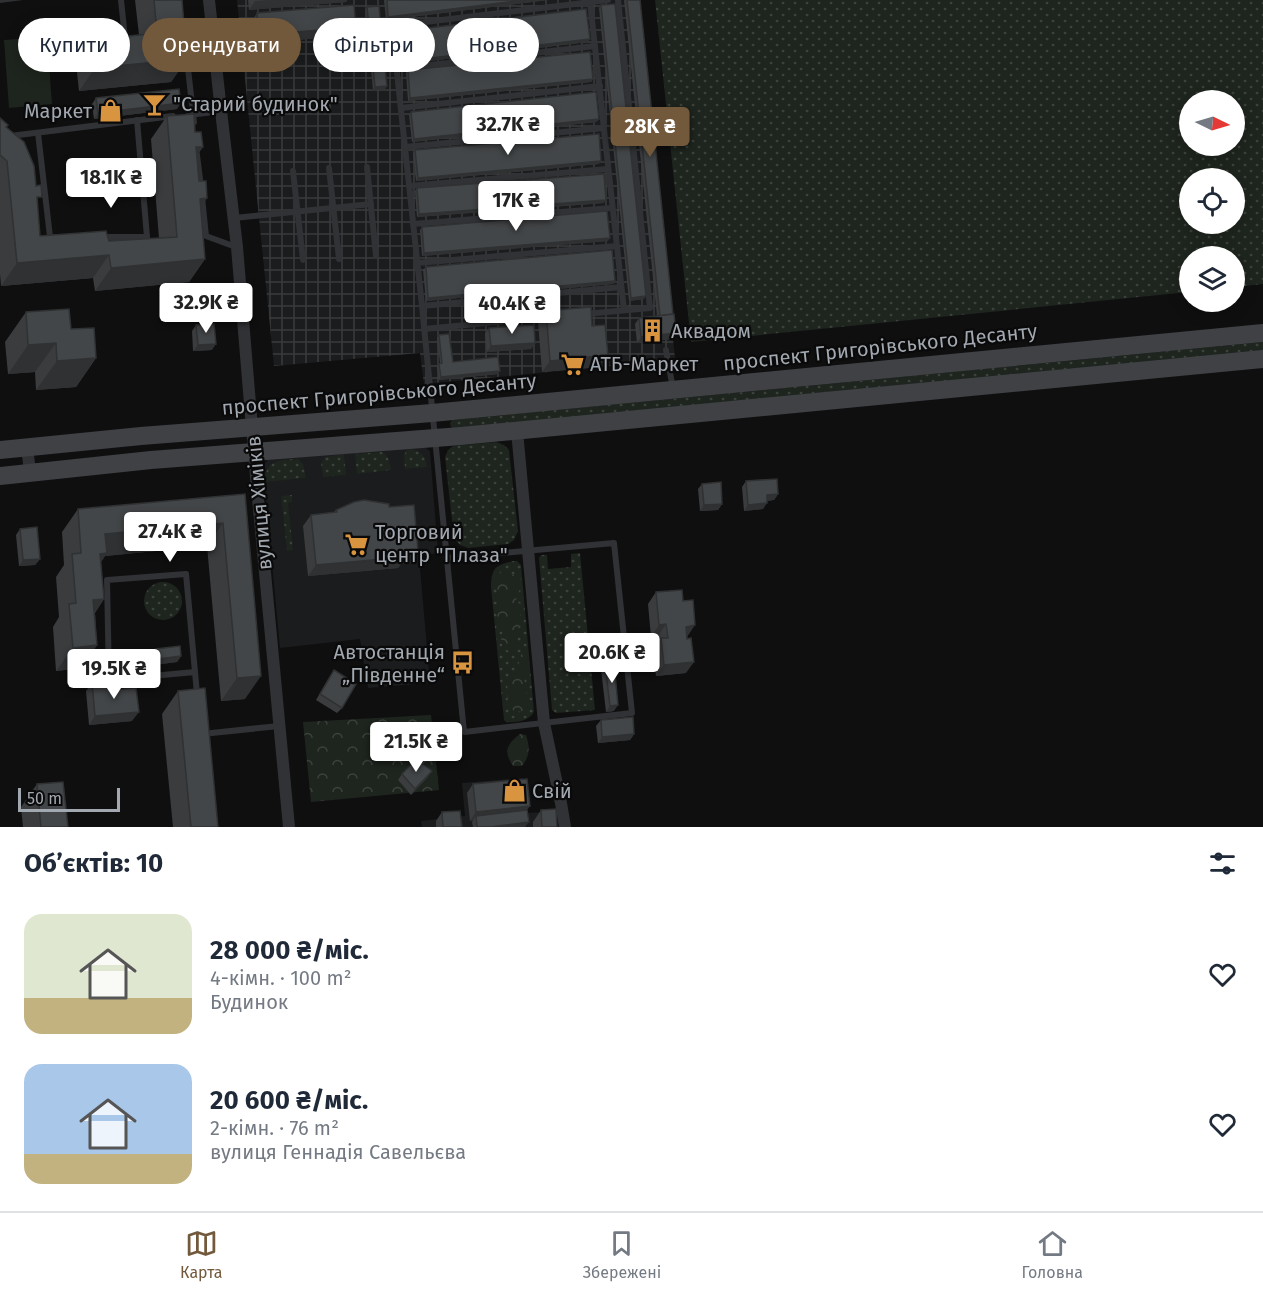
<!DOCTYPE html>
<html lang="uk">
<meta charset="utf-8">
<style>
body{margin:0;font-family:"Fira Sans",sans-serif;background:#f2f2f3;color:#1f2937;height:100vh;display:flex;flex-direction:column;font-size:22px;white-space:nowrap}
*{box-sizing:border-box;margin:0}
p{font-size:20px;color:#747a83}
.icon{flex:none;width:33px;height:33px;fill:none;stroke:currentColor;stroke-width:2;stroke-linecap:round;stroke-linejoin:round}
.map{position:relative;height:827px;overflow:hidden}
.sheet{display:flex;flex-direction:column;background:#fff;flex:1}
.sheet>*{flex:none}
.guide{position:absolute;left:18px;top:18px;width:600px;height:54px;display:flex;gap:12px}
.needle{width:39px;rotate:95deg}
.fabs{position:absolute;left:1179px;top:90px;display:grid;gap:12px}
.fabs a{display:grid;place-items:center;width:66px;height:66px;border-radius:50%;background:#fff;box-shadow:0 3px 15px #0003;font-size:30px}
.scale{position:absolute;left:18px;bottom:15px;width:102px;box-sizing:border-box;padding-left:6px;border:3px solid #a2a8af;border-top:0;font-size:16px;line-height:21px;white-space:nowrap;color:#a2a8af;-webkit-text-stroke:4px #0a0a0b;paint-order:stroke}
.price{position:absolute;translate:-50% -51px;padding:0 14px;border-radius:6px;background:#fff;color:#222;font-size:20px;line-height:39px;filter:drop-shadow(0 2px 3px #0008)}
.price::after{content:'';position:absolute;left:50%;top:36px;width:18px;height:14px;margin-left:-9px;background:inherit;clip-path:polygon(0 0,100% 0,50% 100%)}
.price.on{background:#73593b;color:#fff}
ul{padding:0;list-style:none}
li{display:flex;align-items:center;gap:18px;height:150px;padding:0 24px}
li span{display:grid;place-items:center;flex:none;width:168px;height:120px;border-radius:18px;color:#555}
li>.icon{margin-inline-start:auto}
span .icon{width:72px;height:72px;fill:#fffc;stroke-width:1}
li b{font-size:26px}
h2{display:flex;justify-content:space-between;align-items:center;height:72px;padding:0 24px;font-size:26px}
.tag{padding:0 21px;border-radius:27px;background:#fff;box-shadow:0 3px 15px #0003;font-size:21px;line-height:54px}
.tag.on{background:#73593b;color:#fff}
.menu{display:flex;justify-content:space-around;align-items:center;height:84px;border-top:2px solid #e0e1e3;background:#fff;font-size:16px;color:#747a83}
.menu a{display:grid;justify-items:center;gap:3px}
.menu .on{color:#73593b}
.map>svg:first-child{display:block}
.built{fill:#1b1c1d}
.industrial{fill:url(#industrial-grid)}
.grass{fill:url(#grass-dots);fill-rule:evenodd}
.forest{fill:url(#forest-crowns)}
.garden{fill:#1e241e}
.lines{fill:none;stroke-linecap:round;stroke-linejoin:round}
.lane{stroke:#313235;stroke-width:6}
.street{stroke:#313235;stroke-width:12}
.secondary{stroke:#3f4145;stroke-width:18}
.wall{fill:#3a3c3e}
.shaded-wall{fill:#2f3132}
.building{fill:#434648;stroke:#2f3132;stroke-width:1.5}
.labels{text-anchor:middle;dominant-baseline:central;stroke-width:4.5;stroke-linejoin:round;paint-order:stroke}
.poi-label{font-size:20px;fill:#a2a8af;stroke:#0a0a0b;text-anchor:start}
.street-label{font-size:20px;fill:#a2a8af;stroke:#0a0a0b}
</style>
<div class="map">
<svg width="1263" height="827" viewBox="0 0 1263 827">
<defs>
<pattern id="industrial-grid" width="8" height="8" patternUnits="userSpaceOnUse" patternTransform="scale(1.5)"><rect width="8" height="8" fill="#1b1c1d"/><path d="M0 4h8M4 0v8" fill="none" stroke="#393a3b"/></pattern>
<pattern id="grass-dots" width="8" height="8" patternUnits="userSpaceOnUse" patternTransform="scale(1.5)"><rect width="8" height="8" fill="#1e241e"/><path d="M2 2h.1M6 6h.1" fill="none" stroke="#3c413c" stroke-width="1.8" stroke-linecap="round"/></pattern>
<pattern id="forest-crowns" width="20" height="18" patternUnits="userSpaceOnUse" patternTransform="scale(1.5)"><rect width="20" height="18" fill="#1e241e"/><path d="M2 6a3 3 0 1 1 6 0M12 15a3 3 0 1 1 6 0" fill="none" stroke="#3c413c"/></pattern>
</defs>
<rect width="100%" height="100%" fill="#0f0f10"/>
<g class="built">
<path d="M423,446L430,451L438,553L419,556L430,683L368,688L360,639L280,648L263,467L269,457Z"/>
<path d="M523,778L526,813L548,812L549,827H422L421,821L465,816L462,783Z"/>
</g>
<path class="industrial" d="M237,0H638L675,358L600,367L424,384L420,353L274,366Z"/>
<g class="grass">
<path d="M655,0H1263V284L1235,287L1234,256H1190L1189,292L691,342ZM1190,100H1234V146H1190ZM1190,178H1234V224H1190Z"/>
<path d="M1263,342V351L454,429L451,427L450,423L452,420Z"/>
<path d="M496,442L504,445L509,450L518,531L514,540L508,544L468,548L460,545L454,538L445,457L448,450L453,446Z"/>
<path d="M411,449C422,451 425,456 427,467L405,469L404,455L407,450Z"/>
<path d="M382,452C389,456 390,462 391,470L357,474L355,454Z"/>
<path d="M344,454L346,475L323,477L321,463L325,457Z"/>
<path d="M298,459L303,464L306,478L265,482C265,459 280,460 298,459Z"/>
<path d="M292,495V502L288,503L293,550L287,551L281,496Z"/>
<path d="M580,553L595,710L556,713L552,710L539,558L541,555H547L548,569L571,567V554Z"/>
<path d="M513,561H517L521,565L534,712C529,721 516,723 506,722L504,720L491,587C491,568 496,565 513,561Z"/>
<circle cx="163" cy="601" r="19"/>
</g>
<g class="forest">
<path d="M505,569L510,574L519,576L522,583L516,600L521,605L517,644L515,649L509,651L503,648L501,640L503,629C494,615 495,610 500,595L494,586L493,578L499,576L501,572Z"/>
<path d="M525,650L528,652L529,665L524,676L528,706L525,711L515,712L508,705L507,681L518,668L520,656Z"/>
<path d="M431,715L439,790L311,802L303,722Z"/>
<path d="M520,734L526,735C530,747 530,756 522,766H513C503,751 507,744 520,734Z"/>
</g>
<path class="garden" d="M47,37L52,104L9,108L4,40Z"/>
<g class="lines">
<g class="lane">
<path d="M590,2L624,310"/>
<path d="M119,39L125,38L121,0"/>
<path d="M76,44L97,41"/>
<path d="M186,51L194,122"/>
<path d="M396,69L595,46"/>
<path d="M401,108L600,86"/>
<path d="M189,115L221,111"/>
<path d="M38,133L50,237H57"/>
<path d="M0,136L2,137L173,116"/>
<path d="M196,147L201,187"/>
<path d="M405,147L604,128"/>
<path d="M367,167L376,256"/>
<path d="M329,168L339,259"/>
<path d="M293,171L303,260"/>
<path d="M409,186L608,169"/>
<path d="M202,197L206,236L236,247"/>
<path d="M234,218L371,204"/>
<path d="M413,224L612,208"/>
<path d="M100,237H147L137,120"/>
<path d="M417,263L617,246"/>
<path d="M422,306L621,287"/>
<path d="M585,314L650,308L618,0"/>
<path d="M424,329L548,317"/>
<path d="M666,350L673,389"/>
<path d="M446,558L614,543L632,713L464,732L422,306L392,26L608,0"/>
<path d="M109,680L107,580L186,574L195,672"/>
<path d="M86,682L195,672L197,694"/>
<path d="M202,734L279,726"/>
</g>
<g class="street">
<path d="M209,0L221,111L237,247L257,488L289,827"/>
<path d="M517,431L544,723L561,803L565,827"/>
<path d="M27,447L30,472"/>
</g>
<g class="secondary">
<path d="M0,450L141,436L432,413L1263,333"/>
<path d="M0,476L151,460L461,436L1263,359"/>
</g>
</g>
<g class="wall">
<path d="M135,0H182L187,59L171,82L79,91L76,63L92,40L139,35Z"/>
<path d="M248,0H347L346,2L249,10Z"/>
<path d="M384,0H548L386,20Z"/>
<path d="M624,0H640L673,314L676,333L672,339L637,343L635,324L639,318L657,316Z"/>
<path d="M601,5L644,299L629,301L599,8Z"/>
<path d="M367,7L387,86L385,89L373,90L365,10Z"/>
<path d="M257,13L356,27L350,35L253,44L251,22Z"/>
<path d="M403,31L590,39L588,42L404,64L401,34Z"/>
<path d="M408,70L593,79L591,82L408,101L406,73Z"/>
<path d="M96,98L177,109L94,119L92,104Z"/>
<path d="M411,112L599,119L596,122L412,142L409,115Z"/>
<path d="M167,116L195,132L203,147L197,155L199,181L207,198L201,207L205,259L189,282L95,291L93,278L1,286L0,274V118L6,128L37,203L40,236L109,241L159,238L151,139Z"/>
<path d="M415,150L599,164L416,181L413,153Z"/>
<path d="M417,188L604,203L417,217L415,191Z"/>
<path d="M422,227L608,241L422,256L420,230Z"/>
<path d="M426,267L615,281L613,284L426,301L423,270Z"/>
<path d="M546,311L592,326L608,355L600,367L542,372L538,322Z"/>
<path d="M26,312L71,329L96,358L76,387L36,390L35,372L8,374L5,342Z"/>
<path d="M196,325L212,350L193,351L192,331Z"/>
<path d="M489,328L535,343L531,349L487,352L485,334Z"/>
<path d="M439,335L453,362L498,374L439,380L437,366L440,363L437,338Z"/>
<path d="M746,481L778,494L774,500L767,501L763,509L744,511L742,487Z"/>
<path d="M702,484L722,504L718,510L700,511L698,489Z"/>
<path d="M245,494V699L221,701L207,546L105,556L101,562L104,599L95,613L97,645L81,668L56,671L53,627L59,617L56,577L64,565L62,532L78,509Z"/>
<path d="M389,507L418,551L410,563L401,564L398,568L308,576L303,526L311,515L334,512L336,510Z"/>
<path d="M20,529L40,559L35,565L19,566L16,535Z"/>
<path d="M656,592L686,673L656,676L653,650L659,642L658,636L651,637L648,604Z"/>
<path d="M156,649L181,656L177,662L153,665L152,655Z"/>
<path d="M605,664L614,711L606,712L601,669Z"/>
<path d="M330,676L342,708L337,713L316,700Z"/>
<path d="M92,683L110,690L132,721L89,725L86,691Z"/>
<path d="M178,691L218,827H173L162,714Z"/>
<path d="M601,720L634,734L630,740L598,743L596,726Z"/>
<path d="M402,774L428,777L411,795L398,780Z"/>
<path d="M37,784L68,827H23L21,807Z"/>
<path d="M473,784L527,810L525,827H473L472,822L473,820L470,821L467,793Z"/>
<path d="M541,810L557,827H533V822Z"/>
<path d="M442,812L462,827H436V821Z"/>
</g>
<g class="shaded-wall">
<path d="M0,0H23L0,3Z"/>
<path d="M271,0H347L346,2L249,10L255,1Z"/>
<path d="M525,0H548L386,20L388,17Z"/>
<path d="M356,27L350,35L253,44L259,35Z"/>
<path d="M590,39L588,42L404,64L406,61Z"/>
<path d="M187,59L171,82L79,91L95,68Z"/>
<path d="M593,79L591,82L408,101L410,98Z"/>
<path d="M387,86L385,89L373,90L375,87Z"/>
<path d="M181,103L177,109L94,119L98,113Z"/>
<path d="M599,119L596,122L412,142L414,139Z"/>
<path d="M196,147H203L186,170Z"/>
<path d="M601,161L599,164L416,181L418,178Z"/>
<path d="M207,198L191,221L200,199Z"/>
<path d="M606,200L604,203L417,217L419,214Z"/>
<path d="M610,238L608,241L422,256L424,253Z"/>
<path d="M109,255L93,278L1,286L17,263Z"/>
<path d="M205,259L189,282L95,291L111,268Z"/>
<path d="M615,281L613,284L426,301L428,298Z"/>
<path d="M646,296L644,299L629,301L631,298Z"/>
<path d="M676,333L672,339L637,343L641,337Z"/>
<path d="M56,343L35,372L8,374L28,345Z"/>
<path d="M535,343L531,349L487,352L491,346Z"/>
<path d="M216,344L212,350L193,351L198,345Z"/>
<path d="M608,355L600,367L542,372L550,361Z"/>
<path d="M96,358L76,387L36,390L57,361Z"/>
<path d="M500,371L498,374L439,380L441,377Z"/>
<path d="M778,494L774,500L763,501L767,495Z"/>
<path d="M767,503L763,509L744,511L748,505Z"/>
<path d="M722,504L718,510L700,511L704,505Z"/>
<path d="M223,523L207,546L105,556L91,576L105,534Z"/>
<path d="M418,551L410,563L401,564L398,568L308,576L316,565Z"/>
<path d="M40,559L35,565L19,566L23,560Z"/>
<path d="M104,599L88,622L93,600Z"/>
<path d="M666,624L658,636L651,637L659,625Z"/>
<path d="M695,625L687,637L686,627Z"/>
<path d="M97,645L81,668L56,671L73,648Z"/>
<path d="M181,656L177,662L153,665L158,659Z"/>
<path d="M694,662L686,673L656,676L664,665Z"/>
<path d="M261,676L245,699L221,701L237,678Z"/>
<path d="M618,705L614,711L606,712L610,706Z"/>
<path d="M139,712L132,721L89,725L95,716Z"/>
<path d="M634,734L630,740L598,743L602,737Z"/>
<path d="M432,771L428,777L411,795L415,789Z"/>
<path d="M530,806L523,815L476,816L473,820L470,821L476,812Z"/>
<path d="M529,822L525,827H491Z"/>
</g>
<g class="building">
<path d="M154,0H182L187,59L95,68L92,40L157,33Z"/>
<path d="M387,0H525L388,17Z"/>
<path d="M627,0H640L673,314L660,316Z"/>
<path d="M615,4L646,296L631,298L601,5Z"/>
<path d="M354,5L356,27L259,35L257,13Z"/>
<path d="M379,6L387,86L375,87L367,7Z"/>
<path d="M586,9L590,39L406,61L403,31Z"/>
<path d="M590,52L593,79L410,98L408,70Z"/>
<path d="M179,89L181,103L98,113L96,98Z"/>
<path d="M596,92L599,119L414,139L411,112Z"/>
<path d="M194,114L195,132H201L203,147H196L199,181H206L207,198L200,199L205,259L111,268L109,255L17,263L7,161L0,155V118L8,125L6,127L24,142L34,166L36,186L41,185L42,197H37L40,236L106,231L109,241L177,237L167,116Z"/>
<path d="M599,134L601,161L418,178L415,150Z"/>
<path d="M604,174L606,200L419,214L417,188Z"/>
<path d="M607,211L610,238L424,253L422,227Z"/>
<path d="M612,250L615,281L428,298L426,267Z"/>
<path d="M591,307L592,326L605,325L608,355L550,361L546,311Z"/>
<path d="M69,309L71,329L94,328L96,358L57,361L56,343L28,345L26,312Z"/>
<path d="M674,314L676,333L641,337L639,318Z"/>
<path d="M214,324L216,344L198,345L196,325Z"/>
<path d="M534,325L535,343L491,346L489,328Z"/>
<path d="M449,334L453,362L498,357L500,371L441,377L439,364L442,363L439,335Z"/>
<path d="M777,479L778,494L767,495V503L748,505L746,481Z"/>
<path d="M721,482L722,504L704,505L702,484Z"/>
<path d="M245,494L261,676L237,678L223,523L105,534L107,553L100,554L104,599L93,600L97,645L73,648L69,604L76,603L72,554L81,553L78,509Z"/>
<path d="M364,500L389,504V507L414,505L418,551L406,552V557L316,565L311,515L337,512L336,510L354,502Z"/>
<path d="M37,527L40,559L23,560L20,529Z"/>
<path d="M682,590L683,601L693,600L695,625L686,627L687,639L691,638L694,662L664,665L661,638H668L666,624L659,625L656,592Z"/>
<path d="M180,646L181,656L158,659L156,649Z"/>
<path d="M614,663L618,705L610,706L605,664Z"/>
<path d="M334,670L356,684L342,708L320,694Z"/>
<path d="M109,681L110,690L136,688L139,712L95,716L92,683Z"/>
<path d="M205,688L218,827H191L178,691Z"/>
<path d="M633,717L634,734L602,737L601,720Z"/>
<path d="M416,759L432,771L415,789L402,774Z"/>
<path d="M527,779L530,806L476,812L473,784Z"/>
<path d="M63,782L68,827H41L37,784Z"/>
<path d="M556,809L557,827H542L541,810Z"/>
<path d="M527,810L529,822L491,827H477L476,816Z"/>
<path d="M460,811L462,827H443L442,812Z"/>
</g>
<defs>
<symbol id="bar-bare" viewBox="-9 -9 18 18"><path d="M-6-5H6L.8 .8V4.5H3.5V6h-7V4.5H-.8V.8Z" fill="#d9943f" stroke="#0a0a0b" stroke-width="2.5" paint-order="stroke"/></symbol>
<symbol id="shop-bare" viewBox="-9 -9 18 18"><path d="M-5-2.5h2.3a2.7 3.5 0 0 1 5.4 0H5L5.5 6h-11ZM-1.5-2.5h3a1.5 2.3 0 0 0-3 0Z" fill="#d9943f" stroke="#0a0a0b" stroke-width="2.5" paint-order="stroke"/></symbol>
<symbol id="building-bare" viewBox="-9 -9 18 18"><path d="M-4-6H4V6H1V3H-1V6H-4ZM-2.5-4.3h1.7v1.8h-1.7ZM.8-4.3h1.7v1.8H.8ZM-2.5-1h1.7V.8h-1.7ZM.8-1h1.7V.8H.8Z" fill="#d9943f" stroke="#0a0a0b" stroke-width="2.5" paint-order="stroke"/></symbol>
<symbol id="supermarket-bare" viewBox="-9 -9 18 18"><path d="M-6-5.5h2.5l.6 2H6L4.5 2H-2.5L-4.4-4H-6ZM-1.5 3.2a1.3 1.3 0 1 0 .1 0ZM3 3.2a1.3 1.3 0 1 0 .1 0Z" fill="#d9943f" stroke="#0a0a0b" stroke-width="2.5" paint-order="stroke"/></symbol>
<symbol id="bus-bare" viewBox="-9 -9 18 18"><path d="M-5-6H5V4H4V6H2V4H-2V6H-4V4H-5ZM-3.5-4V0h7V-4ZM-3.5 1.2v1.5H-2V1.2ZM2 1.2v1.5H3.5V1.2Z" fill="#d9943f" stroke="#0a0a0b" stroke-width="2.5" paint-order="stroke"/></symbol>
</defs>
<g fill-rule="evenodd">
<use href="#bar-bare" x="138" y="88" width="33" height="33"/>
<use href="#shop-bare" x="94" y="94" width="33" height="33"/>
<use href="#building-bare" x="636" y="314" width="33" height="33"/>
<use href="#supermarket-bare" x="556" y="348" width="33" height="33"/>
<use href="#supermarket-bare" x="340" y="528" width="33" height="33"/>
<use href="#bus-bare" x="446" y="646" width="33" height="33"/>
<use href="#shop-bare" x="498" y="774" width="33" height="33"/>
</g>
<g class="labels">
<g class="poi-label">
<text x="173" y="104">"Старий будинок"</text>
<text x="92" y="111" text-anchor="end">Маркет</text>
<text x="671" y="331">Аквадом</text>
<text x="590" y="364">АТБ-Маркет</text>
<text x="375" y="532">Торговий<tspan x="375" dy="23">центр "Плаза"</tspan></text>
<text x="445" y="652" text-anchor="end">Автостанція<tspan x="445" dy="23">„Південне“</tspan></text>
<text x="532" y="791">Свій</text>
</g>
<g class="street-label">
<text transform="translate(880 347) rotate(-6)">проспект Григорівського Десанту</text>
<text transform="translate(379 394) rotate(-5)">проспект Григорівського Десанту</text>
<text transform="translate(259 503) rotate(-95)">вулиця Хіміків</text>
</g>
</g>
</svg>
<div class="fabs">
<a><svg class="needle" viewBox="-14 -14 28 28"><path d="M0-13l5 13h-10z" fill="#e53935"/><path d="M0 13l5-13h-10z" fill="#747a83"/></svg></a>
<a><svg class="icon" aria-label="locate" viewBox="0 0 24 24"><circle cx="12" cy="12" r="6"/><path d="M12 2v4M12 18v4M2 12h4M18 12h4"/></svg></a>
<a><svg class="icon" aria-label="layers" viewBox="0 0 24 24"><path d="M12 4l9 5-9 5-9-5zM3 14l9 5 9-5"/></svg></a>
</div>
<div class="scale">50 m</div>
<b class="price" style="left:508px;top:156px">32.7K ₴</b>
<b class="price on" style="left:650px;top:158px">28K ₴</b>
<b class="price" style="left:111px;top:209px">18.1K ₴</b>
<b class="price" style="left:516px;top:232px">17K ₴</b>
<b class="price" style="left:206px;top:334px">32.9K ₴</b>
<b class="price" style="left:512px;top:335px">40.4K ₴</b>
<b class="price" style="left:170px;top:563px">27.4K ₴</b>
<b class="price" style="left:612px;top:684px">20.6K ₴</b>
<b class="price" style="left:114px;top:700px">19.5K ₴</b>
<b class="price" style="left:416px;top:773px">21.5K ₴</b>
<div class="guide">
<a class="tag">Купити</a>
<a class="tag on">Орендувати</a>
<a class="tag">Фільтри</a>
<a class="tag">Нове</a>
</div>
</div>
<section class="sheet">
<h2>Об’єктів: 10<svg class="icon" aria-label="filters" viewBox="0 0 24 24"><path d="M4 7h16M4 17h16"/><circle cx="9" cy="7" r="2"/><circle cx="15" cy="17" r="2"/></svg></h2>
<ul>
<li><span style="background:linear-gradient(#dfe7d0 70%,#c2b280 0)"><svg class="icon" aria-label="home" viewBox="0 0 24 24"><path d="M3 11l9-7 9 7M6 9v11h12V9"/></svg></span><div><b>28 000 ₴/міс.</b><p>4-кімн. · 100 m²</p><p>Будинок</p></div><svg class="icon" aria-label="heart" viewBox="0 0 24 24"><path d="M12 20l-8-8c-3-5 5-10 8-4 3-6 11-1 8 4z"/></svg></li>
<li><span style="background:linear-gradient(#a9c7e8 75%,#c2b280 0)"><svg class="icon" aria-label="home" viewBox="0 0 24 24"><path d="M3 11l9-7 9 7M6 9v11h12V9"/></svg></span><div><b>20 600 ₴/міс.</b><p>2-кімн. · 76 m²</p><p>вулиця Геннадія Савельєва</p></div><svg class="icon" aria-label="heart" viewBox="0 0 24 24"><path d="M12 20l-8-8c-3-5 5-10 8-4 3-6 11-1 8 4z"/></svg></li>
</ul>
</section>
<nav class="menu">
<a class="on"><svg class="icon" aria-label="map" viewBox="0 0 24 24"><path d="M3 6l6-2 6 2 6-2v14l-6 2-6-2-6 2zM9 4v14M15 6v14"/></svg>Карта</a>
<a><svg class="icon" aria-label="saved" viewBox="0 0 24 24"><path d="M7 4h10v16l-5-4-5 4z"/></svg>Збережені</a>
<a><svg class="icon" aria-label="home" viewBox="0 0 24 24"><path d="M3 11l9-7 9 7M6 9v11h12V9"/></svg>Головна</a>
</nav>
